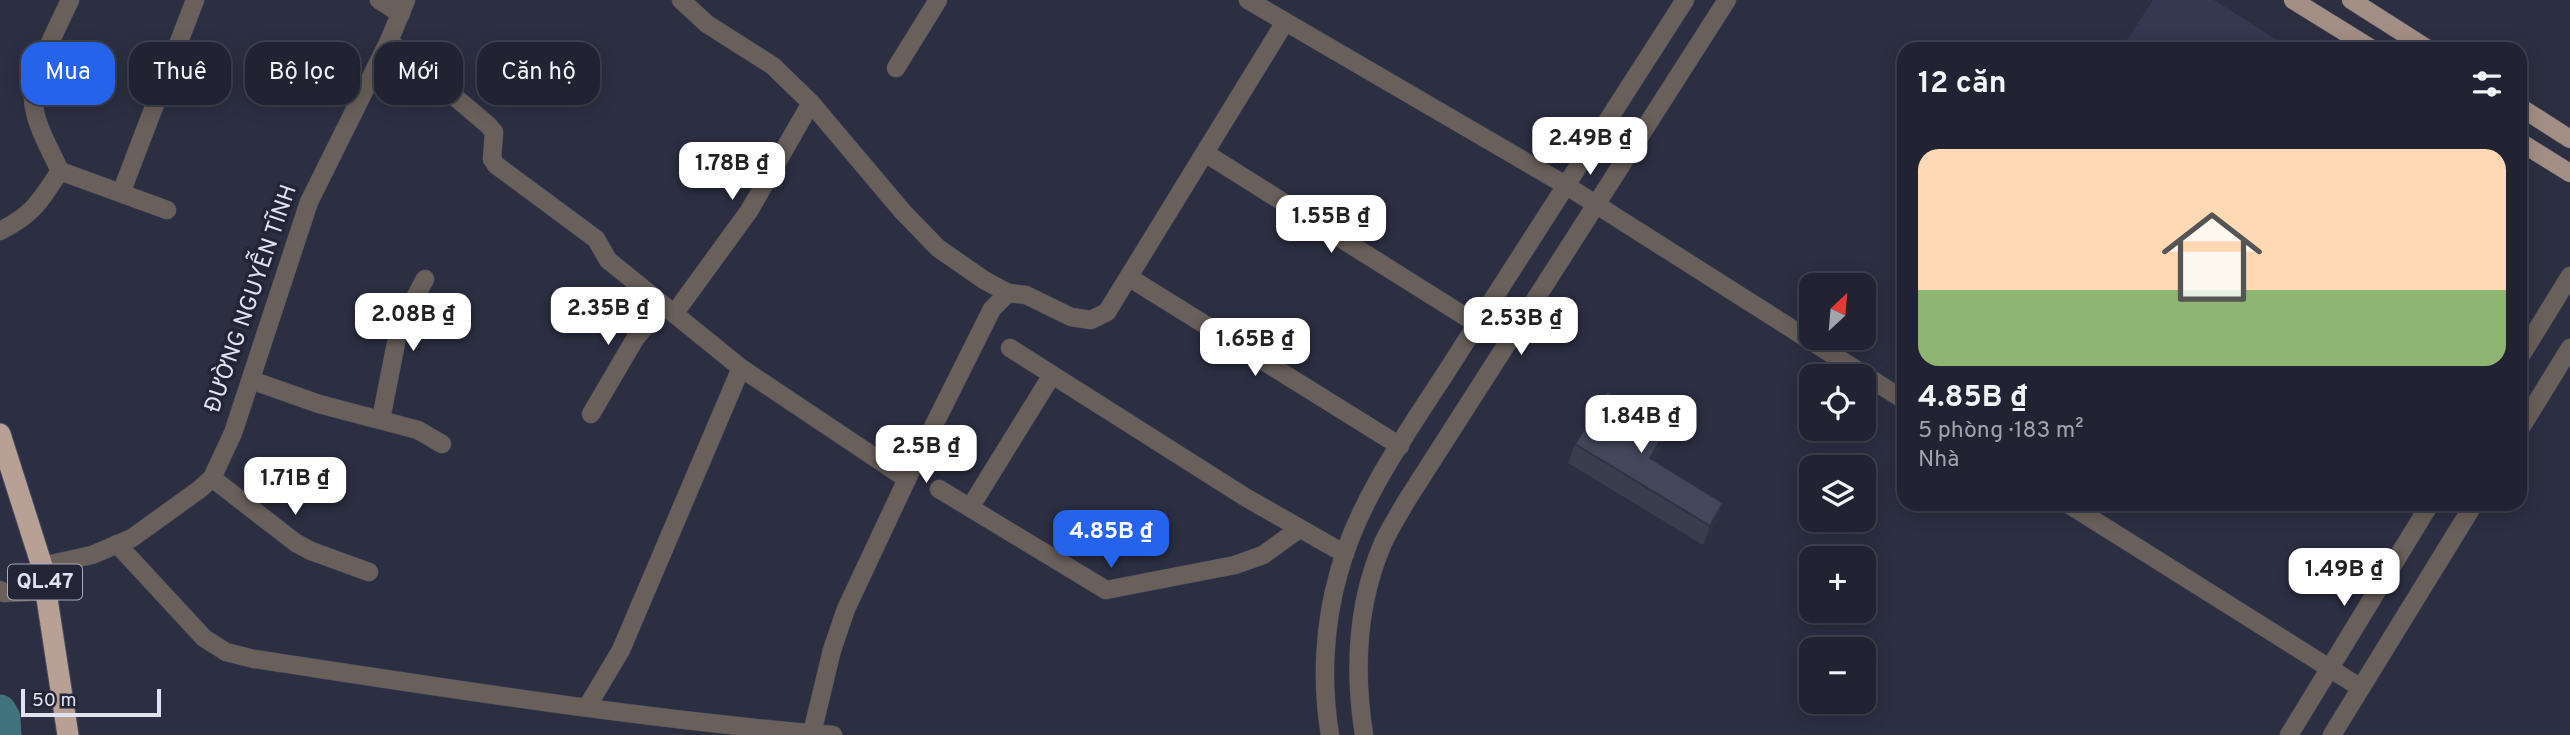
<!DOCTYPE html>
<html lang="vi">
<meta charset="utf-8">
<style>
body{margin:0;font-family:Overpass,sans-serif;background:#2d2f3e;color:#f1f3f6;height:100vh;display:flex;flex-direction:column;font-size:26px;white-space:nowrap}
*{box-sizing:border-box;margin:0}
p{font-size:23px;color:#a2a4ac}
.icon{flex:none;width:38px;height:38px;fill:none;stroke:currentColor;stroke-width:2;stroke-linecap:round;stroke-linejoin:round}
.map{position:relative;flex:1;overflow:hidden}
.details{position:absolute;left:1897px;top:42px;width:630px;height:469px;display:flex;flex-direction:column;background:#212332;border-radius:21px;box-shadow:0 4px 18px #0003,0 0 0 2px #3e404d}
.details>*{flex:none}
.top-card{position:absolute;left:21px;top:42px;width:665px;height:63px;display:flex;gap:14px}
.needle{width:46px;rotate:26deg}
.fabs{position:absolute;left:1799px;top:273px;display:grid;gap:14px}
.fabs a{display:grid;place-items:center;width:77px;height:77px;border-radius:14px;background:#212332;box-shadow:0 4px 18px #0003,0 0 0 2px #3e404d;font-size:35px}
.scale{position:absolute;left:21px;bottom:18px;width:140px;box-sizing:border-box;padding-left:7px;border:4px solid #e0e3ef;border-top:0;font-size:19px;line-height:24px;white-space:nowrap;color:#e0e3ef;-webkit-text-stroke:5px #232537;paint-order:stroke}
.price{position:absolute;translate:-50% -60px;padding:0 16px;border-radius:14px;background:#fff;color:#222;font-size:23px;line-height:46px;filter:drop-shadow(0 2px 4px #0008)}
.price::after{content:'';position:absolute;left:50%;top:42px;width:21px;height:16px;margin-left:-10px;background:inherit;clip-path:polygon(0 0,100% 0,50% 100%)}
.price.selected{background:#2563eb;color:#fff}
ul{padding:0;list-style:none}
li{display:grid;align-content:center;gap:14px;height:371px;padding:0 21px}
li span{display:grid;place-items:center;height:217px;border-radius:21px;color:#555}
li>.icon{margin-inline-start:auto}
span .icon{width:126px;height:126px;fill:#fffc;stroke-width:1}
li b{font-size:30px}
h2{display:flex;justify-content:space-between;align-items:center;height:84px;padding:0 21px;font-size:30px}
.pill{padding:0 24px;border-radius:21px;background:#212332;box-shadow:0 4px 18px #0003,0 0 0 2px #3e404d;font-size:24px;line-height:63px}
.pill.selected{background:#2563eb;color:#fff}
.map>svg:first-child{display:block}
.built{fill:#343850}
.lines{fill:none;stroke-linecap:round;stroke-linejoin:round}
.river{stroke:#41737e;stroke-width:33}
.minor-casing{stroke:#494c5e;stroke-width:19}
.major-casing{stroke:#494c5e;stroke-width:19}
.highway-casing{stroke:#494c5e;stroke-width:23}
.minor{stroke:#6a605b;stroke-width:18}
.major{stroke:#a28e84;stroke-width:18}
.highway{stroke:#b8a094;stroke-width:21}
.wall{fill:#3a3d4e}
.shaded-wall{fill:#2f3240}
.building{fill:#43475b;stroke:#2f3240;stroke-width:2}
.labels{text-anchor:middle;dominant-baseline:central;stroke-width:7;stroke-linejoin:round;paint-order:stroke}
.shield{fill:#232537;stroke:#a7aab8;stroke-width:2}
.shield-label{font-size:21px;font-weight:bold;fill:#e0e3ef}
.street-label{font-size:23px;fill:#e0e3ef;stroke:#232537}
</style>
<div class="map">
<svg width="2570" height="735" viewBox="0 0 2570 735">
<rect width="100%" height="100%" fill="#2c2f42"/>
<path class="built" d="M2153,0H2214L2291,49H2121Z"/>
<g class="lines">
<path class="river" d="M0,711L4,718L5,735"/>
<defs>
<g id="minor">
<path d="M379,0L401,14"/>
<path d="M681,0L707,24L773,66L811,103L903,212L938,248L984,280L1008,293"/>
<path d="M1248,0L1567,186L1904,400"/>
<path d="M389,41L488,125L494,132L492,159L496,165L596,239L608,260L741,368L907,479"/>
<path d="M896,68L938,0"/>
<path d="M1205,153L1477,324"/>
<path d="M60,171C50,149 34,123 33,98C32,75 59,24 70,0"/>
<path d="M60,171L167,210"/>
<path d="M121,193L195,0"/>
<path d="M0,231C34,214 40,201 60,171"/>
<path d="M1130,278L1400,446"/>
<path d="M674,314L749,211L811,103"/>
<path d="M1010,348L1245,497L1345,554"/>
<path d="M2520,357L2570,276"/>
<path d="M251,380L319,404L418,430L442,444"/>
<path d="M591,414L635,339L663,305"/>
<path d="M381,419L399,328L425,279"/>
<path d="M2520,429L2570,348"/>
<path d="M212,478L296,543L311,551L369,572"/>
<path d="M939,489L1106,590L1235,565L1263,555L1299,529"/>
<path d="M2068,504L2361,688"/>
<path d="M971,506L1052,375"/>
<path d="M117,544L204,638L226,652L254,659C446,688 639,719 833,735"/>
<path d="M42,566L92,555L132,538L200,489L212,478L233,433L309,202L389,41L406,0"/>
<path d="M0,590L4,593L46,591"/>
<path d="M587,707L621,650L741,368"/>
<path d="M812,733L832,650L846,609L907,479L992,309L1008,293L1026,295L1071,317L1091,320L1107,312L1285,22"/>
<path d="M1330,735C1321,682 1324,624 1339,572C1360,493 1418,418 1461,349C1536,233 1611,117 1685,0"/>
<path d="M1364,735C1354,671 1357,603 1383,543C1390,528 1399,514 1407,500L1727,0"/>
<path d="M2289,735L2430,504"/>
<path d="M2332,735L2474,504"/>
</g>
<g id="major">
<path d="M2293,0L2372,49"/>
<path d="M2351,0L2428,49"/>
<path d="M2520,107L2570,139"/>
<path d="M2520,142L2570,173"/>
</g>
<path id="highway" d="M0,434L42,566L68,735"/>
</defs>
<use href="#minor" class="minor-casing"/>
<use href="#major" class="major-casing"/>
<use href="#highway" class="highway-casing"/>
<use href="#minor" class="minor"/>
<use href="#major" class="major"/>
<use href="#highway" class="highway"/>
</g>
<path class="wall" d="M1668,428L1661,447L1653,460L1723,503L1717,522L1703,545L1568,463L1575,444Z"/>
<g class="shaded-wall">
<path d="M1668,428L1661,447L1643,477L1650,458Z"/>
<path d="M1723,503L1717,522L1703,545L1710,526Z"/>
</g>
<path class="building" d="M1607,391L1668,428L1650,458L1723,503L1710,526L1575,444Z"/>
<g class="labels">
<rect class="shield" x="8" y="564.5" width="74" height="35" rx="5"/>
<g class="shield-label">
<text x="45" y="582">QL.47</text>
</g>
<g class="street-label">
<text transform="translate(252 299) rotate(-71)">ĐƯỜNG NGUYỄN TĨNH</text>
</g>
</g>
</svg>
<div class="fabs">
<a><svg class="needle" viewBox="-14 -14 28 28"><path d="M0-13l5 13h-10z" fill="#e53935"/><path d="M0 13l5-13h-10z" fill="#a2a4ac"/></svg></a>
<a><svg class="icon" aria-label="locate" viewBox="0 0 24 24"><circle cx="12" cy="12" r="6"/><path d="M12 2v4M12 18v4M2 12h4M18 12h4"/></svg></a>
<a><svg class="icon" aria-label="layers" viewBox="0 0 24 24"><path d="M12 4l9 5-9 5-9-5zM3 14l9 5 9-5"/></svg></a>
<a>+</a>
<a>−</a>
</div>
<div class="scale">50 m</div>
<b class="price" style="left:1590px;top:177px">2.49B ₫</b>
<b class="price" style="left:732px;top:202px">1.78B ₫</b>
<b class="price" style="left:1331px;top:255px">1.55B ₫</b>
<b class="price" style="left:608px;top:347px">2.35B ₫</b>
<b class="price" style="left:413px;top:353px">2.08B ₫</b>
<b class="price" style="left:1521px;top:357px">2.53B ₫</b>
<b class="price" style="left:1255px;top:378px">1.65B ₫</b>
<b class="price" style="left:1641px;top:455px">1.84B ₫</b>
<b class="price" style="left:926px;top:485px">2.5B ₫</b>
<b class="price" style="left:295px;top:517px">1.71B ₫</b>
<b class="price selected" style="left:1111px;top:570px">4.85B ₫</b>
<b class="price" style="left:2344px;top:608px">1.49B ₫</b>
<div class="top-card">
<a class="pill selected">Mua</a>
<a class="pill">Thuê</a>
<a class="pill">Bộ lọc</a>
<a class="pill">Mới</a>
<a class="pill">Căn hộ</a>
</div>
<section class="details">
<h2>12 căn<svg class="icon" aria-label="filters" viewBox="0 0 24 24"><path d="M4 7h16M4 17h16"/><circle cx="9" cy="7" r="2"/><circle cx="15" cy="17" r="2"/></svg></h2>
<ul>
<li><span style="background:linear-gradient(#ffd9b3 65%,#8fb573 0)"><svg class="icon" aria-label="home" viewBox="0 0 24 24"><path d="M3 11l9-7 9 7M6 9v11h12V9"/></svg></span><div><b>4.85B ₫</b><p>5 phòng · 183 m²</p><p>Nhà</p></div></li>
</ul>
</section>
</div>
